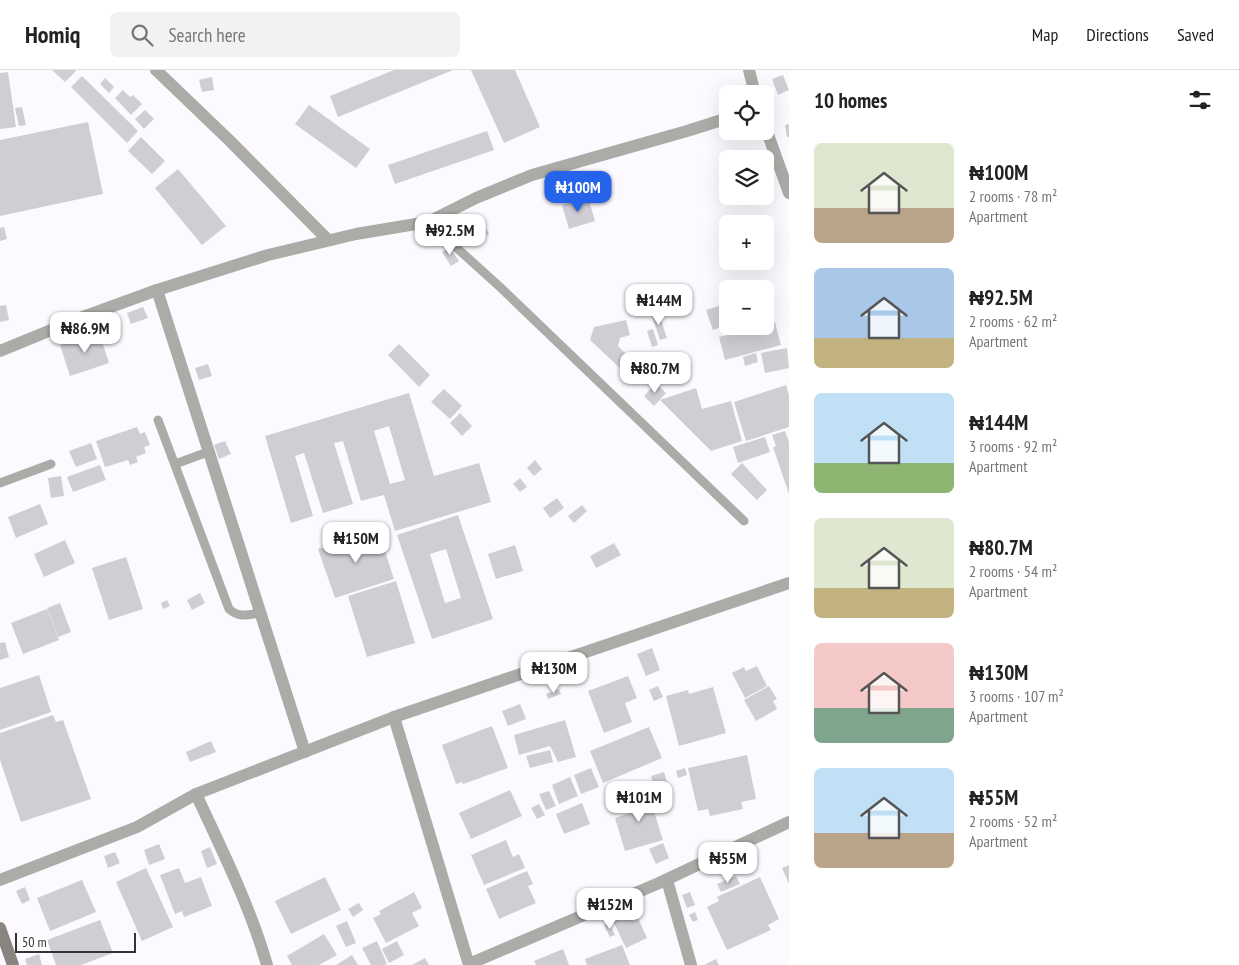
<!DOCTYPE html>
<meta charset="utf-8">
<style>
body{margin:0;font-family:"PT Sans Narrow",sans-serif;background:#f2f2f2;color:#222;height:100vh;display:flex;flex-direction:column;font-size:19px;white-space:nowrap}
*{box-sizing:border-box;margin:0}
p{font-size:16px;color:#767676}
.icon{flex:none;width:28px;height:28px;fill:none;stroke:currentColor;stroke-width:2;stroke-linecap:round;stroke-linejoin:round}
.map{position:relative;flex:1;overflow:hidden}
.drawer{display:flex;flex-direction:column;background:#fff;width:450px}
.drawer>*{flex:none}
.fabs{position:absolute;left:719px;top:15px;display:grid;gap:10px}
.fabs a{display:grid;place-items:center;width:55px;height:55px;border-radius:8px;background:#fff;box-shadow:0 5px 20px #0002;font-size:25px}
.scale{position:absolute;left:15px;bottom:12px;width:121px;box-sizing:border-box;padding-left:5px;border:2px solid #343336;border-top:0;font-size:14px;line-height:18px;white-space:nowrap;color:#343336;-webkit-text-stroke:4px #fff;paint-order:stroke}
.price{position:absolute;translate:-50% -42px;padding:0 11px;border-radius:10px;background:#fff;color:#222;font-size:16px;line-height:32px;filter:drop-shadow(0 1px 2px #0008)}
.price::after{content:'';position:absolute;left:50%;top:30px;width:15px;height:11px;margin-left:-8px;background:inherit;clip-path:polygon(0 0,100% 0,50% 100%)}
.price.selected{background:#2563eb;color:#fff}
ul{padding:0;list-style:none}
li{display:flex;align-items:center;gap:15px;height:125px;padding:0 25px}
li span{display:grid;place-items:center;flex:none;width:140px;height:100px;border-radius:8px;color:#555}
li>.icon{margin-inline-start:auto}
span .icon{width:60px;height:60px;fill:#fffc;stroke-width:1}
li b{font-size:21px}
h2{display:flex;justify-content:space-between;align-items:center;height:60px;padding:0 25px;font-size:21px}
header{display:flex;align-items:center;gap:30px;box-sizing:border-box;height:70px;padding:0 25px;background:#fff;border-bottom:1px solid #e0e0e0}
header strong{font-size:24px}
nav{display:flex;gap:28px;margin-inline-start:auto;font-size:18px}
.search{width:350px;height:45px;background:#f2f2f2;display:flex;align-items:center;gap:12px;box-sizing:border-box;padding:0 18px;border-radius:8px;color:#767676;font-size:19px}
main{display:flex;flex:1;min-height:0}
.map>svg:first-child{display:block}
.building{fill:#d0ced5;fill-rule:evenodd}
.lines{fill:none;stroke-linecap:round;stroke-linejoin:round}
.lane{stroke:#adaba8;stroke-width:9}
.street{stroke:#adaba8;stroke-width:12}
.secondary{stroke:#888581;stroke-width:12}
</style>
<header>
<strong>Homiq</strong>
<div class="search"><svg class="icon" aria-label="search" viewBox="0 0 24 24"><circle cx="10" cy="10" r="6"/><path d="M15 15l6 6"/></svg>Search here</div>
<nav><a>Map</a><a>Directions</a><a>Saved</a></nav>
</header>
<main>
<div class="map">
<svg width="789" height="895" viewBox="0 0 789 895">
<rect width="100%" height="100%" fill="#fcfaff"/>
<g class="building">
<path d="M52,0H75L76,1L65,12Z"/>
<path d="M394,0H453L338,47L330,26Z"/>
<path d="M471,0H515L540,57L504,73Z"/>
<path d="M8,2L16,57L0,59V3Z"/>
<path d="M783,5L789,20L778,25L772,9Z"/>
<path d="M82,6L138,61L127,73L71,17Z"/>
<path d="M212,7L214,20L202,22L199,10Z"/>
<path d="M105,8L114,17L109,23L100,14Z"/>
<path d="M123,20L130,27L133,25L142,34L131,45L115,28Z"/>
<path d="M309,35L370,79L356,98L295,54Z"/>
<path d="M22,37L26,55L19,56L15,38Z"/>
<path d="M145,40L154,49L144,59L135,49Z"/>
<path d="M88,52L103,124L0,146V70Z"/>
<path d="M789,54V67H787L785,55Z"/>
<path d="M487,61L494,80L395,114L388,95Z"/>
<path d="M141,67L165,91L152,104L128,81Z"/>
<path d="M753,84L754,89H735L734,88Z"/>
<path d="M178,99L226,156L202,175L155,118Z"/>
<path d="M588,127L595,151L569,159L562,135Z"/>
<path d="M483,153L489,164L479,170L473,159Z"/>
<path d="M4,157L7,169L0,171V158Z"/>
<path d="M450,177L459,191L451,196L442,182Z"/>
<path d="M767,220L773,240L765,243V221Z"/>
<path d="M728,233V255L713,260L706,240Z"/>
<path d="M6,235L9,250L0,252V236Z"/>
<path d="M143,237L148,248L131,254L127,243Z"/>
<path d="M658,241L667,268L660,270L651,243Z"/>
<path d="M626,250L630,265L620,268L618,276L631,289L621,299L590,270L594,257Z"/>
<path d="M775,252L781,275L725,290L719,267L765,256V255Z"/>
<path d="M653,259L658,275L652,277L647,261Z"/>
<path d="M99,262L109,293L70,306L60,275Z"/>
<path d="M399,274L430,305L419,317L388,285Z"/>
<path d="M787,278L789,298L765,303L761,283Z"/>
<path d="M756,283L758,292L745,296L743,287Z"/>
<path d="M208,294L212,306L199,310L195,298Z"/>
<path d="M656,313L666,323L654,336L644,326Z"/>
<path d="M786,315L789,325V357L746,371L734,332Z"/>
<path d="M696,318L702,339L731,331L742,371L711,381L660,330Z"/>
<path d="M444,319L462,336L450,349L431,332Z"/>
<path d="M409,323L434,406L479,393L491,432L395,461L384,425L361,431L343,371L334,373L353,434L323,443L304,383L295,386L313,446L291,453L265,366ZM389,356L405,410L390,414L374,361Z"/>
<path d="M460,343L472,356L462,366L450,353Z"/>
<path d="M137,357L140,364L145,362L150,375L144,377L146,383L136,387L138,392L130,395L128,390L105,397L96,371Z"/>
<path d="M785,361L789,372V424L773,377L776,376L772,365Z"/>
<path d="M765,367L770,382L738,393L733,377Z"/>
<path d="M225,371L231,384L219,389L214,375Z"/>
<path d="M91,373L97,389L76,397L69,381Z"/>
<path d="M535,390L542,399L534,406L527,398Z"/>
<path d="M742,393L767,420L757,430L731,404Z"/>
<path d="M100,395L106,410L73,422L67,407Z"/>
<path d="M61,406L64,426L51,428L48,408Z"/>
<path d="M520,408L527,417L520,422L513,414Z"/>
<path d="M557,428L564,438L550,448L543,438Z"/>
<path d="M40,434L48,454L16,468L8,447Z"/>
<path d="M582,435L587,441L574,453L568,446Z"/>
<path d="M458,445L493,549L432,569L397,465ZM446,479L461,528L445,533L430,484Z"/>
<path d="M378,460L394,509L335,528L318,479Z"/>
<path d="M65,470L75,493L44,507L34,484Z"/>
<path d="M614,473L621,485L596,498L590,486Z"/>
<path d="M515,475L523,501L496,509L488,484Z"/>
<path d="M126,487L143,539L109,550L92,498Z"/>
<path d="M396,511L415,573L367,587L348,526Z"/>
<path d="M200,523L205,533L192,540L187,530Z"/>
<path d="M167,530L170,536L163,539L161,533Z"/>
<path d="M60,533L71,562L58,567L47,538Z"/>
<path d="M47,539L59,570L23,584L11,553Z"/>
<path d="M5,572L9,587L0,590V573Z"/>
<path d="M652,578L660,600L646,606L637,584Z"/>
<path d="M757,596L767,616L745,628L732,603L744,597L746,601Z"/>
<path d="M39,605L51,642L0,660V618Z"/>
<path d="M628,606L637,628L625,633L632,652L604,663L588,621Z"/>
<path d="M658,616L663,627L654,631L649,620Z"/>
<path d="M769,616L777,629L773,631L777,639L756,651L744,630Z"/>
<path d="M713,617L726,663L679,676L666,626L688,620L689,624Z"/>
<path d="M559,619L561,624L548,629L546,624Z"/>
<path d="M520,634L526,649L508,656L502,641Z"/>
<path d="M53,645L56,652L63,650L91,729L21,752L0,690V663Z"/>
<path d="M565,650L576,687L558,692L550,676L519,685L514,665Z"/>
<path d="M492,656L508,698L463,714L462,712L456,714L442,675Z"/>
<path d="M649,657L662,688L603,713L590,681Z"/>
<path d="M211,671L216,682L190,692L186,682Z"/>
<path d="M550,680L553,692L530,698L526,686Z"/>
<path d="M747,685L756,729L741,732L743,739L710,746L708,739L698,741L688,698Z"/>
<path d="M591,698L599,717L581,724L574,705Z"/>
<path d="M685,698L687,705L678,708L676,701Z"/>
<path d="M664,702L672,729L659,733L651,706Z"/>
<path d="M570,707L578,726L559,734L552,715Z"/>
<path d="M647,719L663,770L625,781L615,748L633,742L628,725Z"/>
<path d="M510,720L522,746L471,769L459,743Z"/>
<path d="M549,721L556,736L546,740L539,724Z"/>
<path d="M582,733L590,754L564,764L556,744Z"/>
<path d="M539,734L545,745L537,749L531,738Z"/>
<path d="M506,770L513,787L519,784L525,798L484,815L471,785Z"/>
<path d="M663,773L669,788L656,794L649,779Z"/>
<path d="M159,774L165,789L149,795L144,780Z"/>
<path d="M210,777L217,794L207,798L201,781Z"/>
<path d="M115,782L120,793L108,798L104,786Z"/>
<path d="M789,795V814L782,798Z"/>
<path d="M146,798L173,857L142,871L116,812Z"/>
<path d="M179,798L185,813L201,807L212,836L184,847L182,841L175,844L160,805Z"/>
<path d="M527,801L533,814L528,816L536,833L499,849L486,819Z"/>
<path d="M736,806L740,814L721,822L717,814Z"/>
<path d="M325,807L341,840L291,864L275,831Z"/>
<path d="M760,807L779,849L768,855L771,860L727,880L707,837L719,831L717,827Z"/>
<path d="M82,810L96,842L50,861L37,828Z"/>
<path d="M25,817L30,830L22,834L16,821Z"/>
<path d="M414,822L422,838L412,843L419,856L386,873L373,848L381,844L379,841Z"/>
<path d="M690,822L695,835L687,838L682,825Z"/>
<path d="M359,833L363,840L353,847L348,839Z"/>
<path d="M635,841L647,868L626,878L613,851Z"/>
<path d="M695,842L698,850L693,852L689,845Z"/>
<path d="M100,850L113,883L81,895H56L47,870Z"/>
<path d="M347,851L356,873L346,877L336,856Z"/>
<path d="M609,853L615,865L610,867L604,855Z"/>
<path d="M324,864L337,885L319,895H292L287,886Z"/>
<path d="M377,871L387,894L384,895H371L362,878Z"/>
<path d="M397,871L404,885L389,893L382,879Z"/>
<path d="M622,875L630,895H587L585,889Z"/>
<path d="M563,879L569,895H536L534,891Z"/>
<path d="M39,884L42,895H27L25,889Z"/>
<path d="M352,885L358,895H336Z"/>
<path d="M425,888L429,895H412Z"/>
<path d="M716,889L719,895H704Z"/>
</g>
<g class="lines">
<g class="lane">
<path d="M428,152L500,217L744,451"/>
<path d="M158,350L229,539C239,548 248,545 260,543"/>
<path d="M175,394L208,382"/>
<path d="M0,413L51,394"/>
</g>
<g class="street">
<path d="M156,0L229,70L328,170"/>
<path d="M749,0L755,24"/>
<path d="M765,56L789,123"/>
<path d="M157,220L305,682"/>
<path d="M0,281L83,247L157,220L268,185L356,164L428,152L476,128L532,105L687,61L728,48"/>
<path d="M394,647L469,895"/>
<path d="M196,724C222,780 250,836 267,895"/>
<path d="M0,810L137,757L196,724L394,647L789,513"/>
<path d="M667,810L691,895"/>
<path d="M469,894L659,813L789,752"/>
</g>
<path class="secondary" d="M0,858L13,895"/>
</g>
</svg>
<div class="fabs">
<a><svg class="icon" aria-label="locate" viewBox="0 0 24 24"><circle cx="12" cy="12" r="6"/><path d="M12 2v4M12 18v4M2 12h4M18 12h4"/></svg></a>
<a><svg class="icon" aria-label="layers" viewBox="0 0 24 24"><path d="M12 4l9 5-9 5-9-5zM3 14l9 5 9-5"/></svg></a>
<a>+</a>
<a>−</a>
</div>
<div class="scale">50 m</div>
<b class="price selected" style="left:578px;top:143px">₦100M</b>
<b class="price" style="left:450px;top:186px">₦92.5M</b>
<b class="price" style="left:659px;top:256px">₦144M</b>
<b class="price" style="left:85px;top:284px">₦86.9M</b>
<b class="price" style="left:655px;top:324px">₦80.7M</b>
<b class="price" style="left:356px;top:494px">₦150M</b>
<b class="price" style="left:554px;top:624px">₦130M</b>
<b class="price" style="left:639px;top:753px">₦101M</b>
<b class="price" style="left:728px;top:814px">₦55M</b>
<b class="price" style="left:610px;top:860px">₦152M</b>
</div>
<section class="drawer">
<h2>10 homes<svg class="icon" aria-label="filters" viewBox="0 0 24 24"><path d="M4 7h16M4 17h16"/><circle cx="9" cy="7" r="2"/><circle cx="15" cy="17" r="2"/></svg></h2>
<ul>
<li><span style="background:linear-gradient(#dfe7d0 65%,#b9a48a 0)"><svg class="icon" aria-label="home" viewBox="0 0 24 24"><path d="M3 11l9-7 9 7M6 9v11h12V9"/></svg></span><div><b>₦100M</b><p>2 rooms · 78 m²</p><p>Apartment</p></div></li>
<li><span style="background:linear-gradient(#a9c7e8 70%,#c2b280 0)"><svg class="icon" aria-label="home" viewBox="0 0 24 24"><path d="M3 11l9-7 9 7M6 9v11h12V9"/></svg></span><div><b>₦92.5M</b><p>2 rooms · 62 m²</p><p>Apartment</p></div></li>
<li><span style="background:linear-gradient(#bfe0f5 70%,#8fb573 0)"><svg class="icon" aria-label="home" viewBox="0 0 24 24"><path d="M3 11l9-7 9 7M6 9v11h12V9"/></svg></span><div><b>₦144M</b><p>3 rooms · 92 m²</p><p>Apartment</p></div></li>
<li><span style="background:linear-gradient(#dfe7d0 70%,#c2b280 0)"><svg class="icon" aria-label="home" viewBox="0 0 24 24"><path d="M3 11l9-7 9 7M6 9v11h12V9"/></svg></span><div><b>₦80.7M</b><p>2 rooms · 54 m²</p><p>Apartment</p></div></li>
<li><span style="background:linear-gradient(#f6c9c9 65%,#7fa58c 0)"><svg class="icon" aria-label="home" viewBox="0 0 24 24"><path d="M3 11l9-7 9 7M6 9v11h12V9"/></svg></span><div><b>₦130M</b><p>3 rooms · 107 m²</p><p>Apartment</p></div></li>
<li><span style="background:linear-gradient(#bfe0f5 65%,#b9a48a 0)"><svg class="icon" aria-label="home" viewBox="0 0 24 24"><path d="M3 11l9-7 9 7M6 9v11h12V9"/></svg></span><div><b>₦55M</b><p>2 rooms · 52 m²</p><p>Apartment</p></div></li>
</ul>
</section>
</main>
